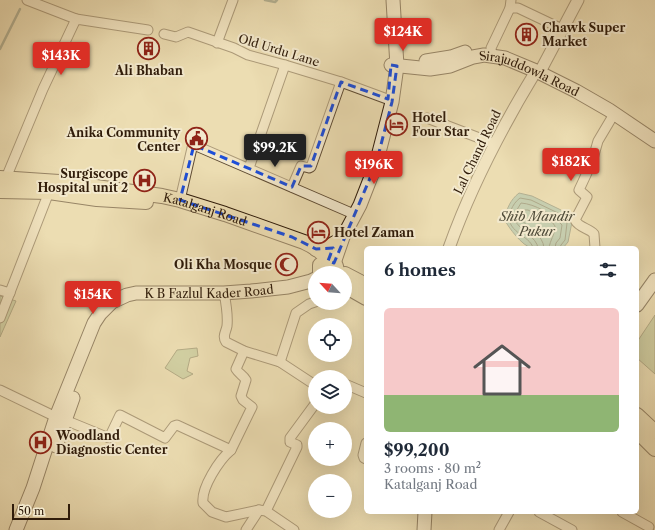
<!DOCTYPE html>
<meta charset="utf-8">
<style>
body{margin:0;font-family:"Libre Caslon Text",serif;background:#f2f2f3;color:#1f2937;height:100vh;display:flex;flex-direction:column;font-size:15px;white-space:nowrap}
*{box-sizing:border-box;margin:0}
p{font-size:13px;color:#747a83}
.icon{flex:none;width:22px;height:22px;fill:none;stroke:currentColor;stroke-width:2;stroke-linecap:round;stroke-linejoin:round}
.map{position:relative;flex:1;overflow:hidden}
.sheet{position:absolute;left:364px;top:246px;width:275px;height:268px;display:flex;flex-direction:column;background:#fff;border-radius:6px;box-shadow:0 4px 16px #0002}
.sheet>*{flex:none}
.needle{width:26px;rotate:296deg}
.fabs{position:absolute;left:308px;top:266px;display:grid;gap:8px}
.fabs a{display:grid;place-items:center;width:44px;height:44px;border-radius:50%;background:#fff;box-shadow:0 4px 16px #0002;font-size:20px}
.scale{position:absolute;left:12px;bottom:10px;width:58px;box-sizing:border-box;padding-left:4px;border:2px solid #301c0a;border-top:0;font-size:11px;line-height:14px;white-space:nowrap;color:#301c0a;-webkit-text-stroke:3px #f3e9cd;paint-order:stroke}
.price{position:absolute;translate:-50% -34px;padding:0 9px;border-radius:4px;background:#d93025;color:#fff;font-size:13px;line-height:26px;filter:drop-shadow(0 1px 2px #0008)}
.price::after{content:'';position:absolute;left:50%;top:24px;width:12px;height:9px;margin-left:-6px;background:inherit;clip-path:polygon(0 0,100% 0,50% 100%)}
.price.on{background:#222;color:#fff}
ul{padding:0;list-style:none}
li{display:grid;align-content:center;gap:8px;height:212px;padding:0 20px}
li+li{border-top:1px solid #e0e1e3}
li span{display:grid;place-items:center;height:124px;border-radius:6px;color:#555}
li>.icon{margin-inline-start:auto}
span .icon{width:72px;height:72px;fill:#fffc;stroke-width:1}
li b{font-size:17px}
h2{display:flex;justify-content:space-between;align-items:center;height:48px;padding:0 20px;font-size:17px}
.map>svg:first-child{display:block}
.green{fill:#b1c291;stroke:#706f4e}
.water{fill:#99bcab;stroke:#6f7c6b}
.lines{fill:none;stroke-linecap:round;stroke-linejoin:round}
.shore{stroke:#646c5a;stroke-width:1}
.stream{stroke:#6f7c6b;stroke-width:2.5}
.minor-casing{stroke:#5f4c34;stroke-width:11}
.tertiary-casing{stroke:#5f4c34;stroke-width:13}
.secondary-casing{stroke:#301c0a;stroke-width:15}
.primary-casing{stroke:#301c0a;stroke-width:16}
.minor{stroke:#f3e9cd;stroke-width:9}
.tertiary{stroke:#f3e9cd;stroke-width:11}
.secondary{stroke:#f3e9cd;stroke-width:13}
.primary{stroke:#ecddb2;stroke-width:14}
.marked{fill:none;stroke:#1d4ed8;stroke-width:3;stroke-dasharray:8 5;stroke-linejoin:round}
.labels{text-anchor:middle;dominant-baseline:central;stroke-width:4;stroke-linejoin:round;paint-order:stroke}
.poi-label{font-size:12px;font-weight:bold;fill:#301c0a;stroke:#f3e9cd;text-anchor:start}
.street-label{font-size:12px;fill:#301c0a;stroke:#f3e9cd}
.water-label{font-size:13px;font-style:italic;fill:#504c3a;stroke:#f3e9cd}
</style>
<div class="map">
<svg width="655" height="530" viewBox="0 0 655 530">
<rect width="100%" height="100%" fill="#ecddb2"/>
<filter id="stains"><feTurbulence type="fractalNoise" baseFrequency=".005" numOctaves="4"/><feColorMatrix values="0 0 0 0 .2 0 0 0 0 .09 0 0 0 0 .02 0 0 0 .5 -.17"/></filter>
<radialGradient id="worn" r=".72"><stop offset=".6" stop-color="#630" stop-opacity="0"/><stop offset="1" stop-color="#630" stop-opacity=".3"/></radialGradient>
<g class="green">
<path d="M0,296L16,301L0,337Z"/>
<path d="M655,315V374L637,358V342Z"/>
<path d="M197,348L198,356L190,358L187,371L193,374L183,379L165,368L177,350Z"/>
</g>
<path class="water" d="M519,193L532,196L561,210L572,222L568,242L563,248C554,248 540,250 532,248C522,246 509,228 504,219C507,209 510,200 519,193Z"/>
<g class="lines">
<g class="shore">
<path d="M533,248C531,235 502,232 511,210C513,205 516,201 520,198L531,200L558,213L567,223L565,240L561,245L560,248"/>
<path d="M538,248C537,237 520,231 514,219L515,213L521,203C535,204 552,214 562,225L560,238L556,243L555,248"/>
<path d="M544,248C543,234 529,230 522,220L521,217L524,210H528L552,222L555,226C555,235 550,240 549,248"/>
</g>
<g class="stream">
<path d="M265,0L275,2L277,0"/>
<path d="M0,49L20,9"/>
</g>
<defs>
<g id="minor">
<path d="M27,0L76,19"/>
<path d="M510,8H518L558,27"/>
<path d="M164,34L176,37L188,32L234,48L248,55L285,65L341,82L387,99"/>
<path d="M217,43L233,0"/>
<path d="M492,56L491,48L510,8L511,0"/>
<path d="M427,118L495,144"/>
<path d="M249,168L285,65"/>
<path d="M6,178L43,89L76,19L148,30"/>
<path d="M292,187L301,166L309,168L311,167L341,82"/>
<path d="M180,200L192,148L194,145L349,212"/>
<path d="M595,248L594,234C589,228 579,228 575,220L587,197L579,190L592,162L598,141L614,114"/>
<path d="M0,290L10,293"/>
<path d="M224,293C226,303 228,316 227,326C226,332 222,336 226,342L244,351L280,362L315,385"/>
<path d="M0,318L49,192"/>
<path d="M244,351L236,369C239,374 243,375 246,380L241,396L243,400L252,407L231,450C219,460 201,488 203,503L212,512L226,517L259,510L266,511L294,530"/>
<path d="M280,362L296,313L309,304L315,302"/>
<path d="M345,384L366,393"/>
<path d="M0,390L56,417"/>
<path d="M65,420L109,438L120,415L165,438L174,426L177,425L231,450"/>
<path d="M366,443L363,455L364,458L366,459"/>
<path d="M266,511L297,447V445L290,442V438L315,404"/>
<path d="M539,512L572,530"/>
<path d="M622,512L649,527"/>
<path d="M246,530L259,510"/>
<path d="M499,530L509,512"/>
</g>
<g id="tertiary">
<path d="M542,68L578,0"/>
<path d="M449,248C471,186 502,127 536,71"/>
</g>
<g id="secondary">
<path d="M426,61L451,57L465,52"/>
<path id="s1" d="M391,65L430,69L450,66L473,57L484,55L505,58L536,71L576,91L609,110L655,141"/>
<path d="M334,263L343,237L360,205L376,164L392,102L397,66L393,0"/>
<path d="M637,305L655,280"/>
<path d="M56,446L73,398"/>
<path id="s2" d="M16,530L33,488L56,417L94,323L100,314L112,302L127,295L136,293H224L251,291L288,287L311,281L315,279"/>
<path d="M424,530L425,512"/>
</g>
<g id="primary">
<path id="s3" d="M0,178L59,182L162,196L180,200L225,214L304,242C313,246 323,252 328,261"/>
<path d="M0,191L49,192L97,199L146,202"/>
<path d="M316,249L327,248L335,243"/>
<path d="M320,273V265C328,258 339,262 336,273"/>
<path d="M345,274L366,285"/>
<path d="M345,286L366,298"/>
<path d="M637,415L655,432"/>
<path d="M637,431L655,449"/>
</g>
</defs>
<use href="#minor" class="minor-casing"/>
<use href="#tertiary" class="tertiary-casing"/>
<use href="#secondary" class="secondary-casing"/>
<use href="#primary" class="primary-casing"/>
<use href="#minor" class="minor"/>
<use href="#tertiary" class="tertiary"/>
<use href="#secondary" class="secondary"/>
<use href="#primary" class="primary"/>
</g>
<path d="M0 0H655V530H0ZM391,65L397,66L392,102L376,164L334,263L328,261L333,248L316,249L292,237L180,200L194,145L292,187L301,166H311L341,82L388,99Z" fill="#ecddb2" fill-opacity=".55" fill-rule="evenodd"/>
<path class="marked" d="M391,65L397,66L392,102L376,164L334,263L328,261L333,248L316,249L292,237L180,200L194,145L292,187L301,166H311L341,82L388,99Z"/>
<defs>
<symbol id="building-ring" viewBox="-11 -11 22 22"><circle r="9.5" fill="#f3e9cd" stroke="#8f2418" stroke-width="1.5"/><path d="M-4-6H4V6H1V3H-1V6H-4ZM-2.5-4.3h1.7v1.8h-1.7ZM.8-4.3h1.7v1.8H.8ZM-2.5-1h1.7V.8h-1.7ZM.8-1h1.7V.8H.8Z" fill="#8f2418"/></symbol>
<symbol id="hotel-ring" viewBox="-11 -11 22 22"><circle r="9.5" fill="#f3e9cd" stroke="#8f2418" stroke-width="1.5"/><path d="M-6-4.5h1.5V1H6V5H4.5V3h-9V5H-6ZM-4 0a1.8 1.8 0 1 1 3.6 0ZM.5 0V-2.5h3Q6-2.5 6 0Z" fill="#8f2418"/></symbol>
<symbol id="civic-ring" viewBox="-11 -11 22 22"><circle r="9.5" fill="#f3e9cd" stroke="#8f2418" stroke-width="1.5"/><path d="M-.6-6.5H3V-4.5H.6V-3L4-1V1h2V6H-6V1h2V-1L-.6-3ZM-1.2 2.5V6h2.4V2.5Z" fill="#8f2418"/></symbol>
<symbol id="hospital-ring" viewBox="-11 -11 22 22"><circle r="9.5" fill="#f3e9cd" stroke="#8f2418" stroke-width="1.5"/><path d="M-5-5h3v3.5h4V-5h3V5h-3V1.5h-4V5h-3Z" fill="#8f2418"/></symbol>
<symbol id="mosque-ring" viewBox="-11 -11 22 22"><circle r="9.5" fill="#f3e9cd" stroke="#8f2418" stroke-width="1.5"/><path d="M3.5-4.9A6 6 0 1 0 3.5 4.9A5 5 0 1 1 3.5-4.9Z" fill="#8f2418"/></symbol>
</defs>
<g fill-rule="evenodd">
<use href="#building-ring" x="514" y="22" width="25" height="25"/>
<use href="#building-ring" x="136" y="36" width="25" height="25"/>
<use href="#hotel-ring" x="384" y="112" width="25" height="25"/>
<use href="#civic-ring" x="184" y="126" width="25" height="25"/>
<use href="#hospital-ring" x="132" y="168" width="25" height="25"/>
<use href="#hotel-ring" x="306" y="220" width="25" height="25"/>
<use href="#mosque-ring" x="274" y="252" width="25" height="25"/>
<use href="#hospital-ring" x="28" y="430" width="25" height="25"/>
</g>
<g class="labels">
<g class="poi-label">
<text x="542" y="27">Chawk Super<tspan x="542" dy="14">Market</tspan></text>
<text x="149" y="70" text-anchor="middle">Ali Bhaban</text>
<text x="412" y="117">Hotel<tspan x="412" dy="14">Four Star</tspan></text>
<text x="180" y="132" text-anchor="end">Anika Community<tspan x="180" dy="14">Center</tspan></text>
<text x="128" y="173" text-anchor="end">Surgiscope<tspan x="128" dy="14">Hospital unit 2</tspan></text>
<text x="334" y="232">Hotel Zaman</text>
<text x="272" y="264" text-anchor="end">Oli Kha Mosque</text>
<text x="56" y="435">Woodland<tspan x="56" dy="14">Diagnostic Center</tspan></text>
</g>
<g class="street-label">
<text transform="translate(279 50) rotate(17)">Old Urdu Lane</text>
<text stroke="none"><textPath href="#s1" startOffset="144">Sirajuddowla Road</textPath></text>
<text transform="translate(477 152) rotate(-64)">Lal Chand Road</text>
<text stroke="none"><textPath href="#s3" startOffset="208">Katalganj Road</textPath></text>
<text stroke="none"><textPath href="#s2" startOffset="348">K B Fazlul Kader Road</textPath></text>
</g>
<g class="water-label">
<text x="537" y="216">Shib Mandir<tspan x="537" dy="15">Pukur</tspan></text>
</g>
</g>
<rect width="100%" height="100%" filter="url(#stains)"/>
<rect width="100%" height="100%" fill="url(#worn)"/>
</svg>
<div class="fabs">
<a><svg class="needle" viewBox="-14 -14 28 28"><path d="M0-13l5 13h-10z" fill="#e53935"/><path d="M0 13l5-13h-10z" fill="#747a83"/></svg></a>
<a><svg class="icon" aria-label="locate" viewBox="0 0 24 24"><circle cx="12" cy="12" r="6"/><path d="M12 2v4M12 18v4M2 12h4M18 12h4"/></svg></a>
<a><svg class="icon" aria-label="layers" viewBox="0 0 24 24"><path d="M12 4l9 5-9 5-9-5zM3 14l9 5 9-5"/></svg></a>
<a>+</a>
<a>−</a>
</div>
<div class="scale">50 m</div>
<b class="price" style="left:403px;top:52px">$124K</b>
<b class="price" style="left:61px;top:76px">$143K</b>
<b class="price on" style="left:275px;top:168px">$99.2K</b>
<b class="price" style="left:571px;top:182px">$182K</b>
<b class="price" style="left:374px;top:185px">$196K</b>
<b class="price" style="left:93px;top:315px">$154K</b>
<section class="sheet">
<h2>6 homes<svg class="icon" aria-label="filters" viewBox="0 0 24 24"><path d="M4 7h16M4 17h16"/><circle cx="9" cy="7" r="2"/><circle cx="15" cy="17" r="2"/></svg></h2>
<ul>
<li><span style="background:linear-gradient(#f6c9c9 70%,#8fb573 0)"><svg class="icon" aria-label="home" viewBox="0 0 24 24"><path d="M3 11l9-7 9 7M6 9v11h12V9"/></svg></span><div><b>$99,200</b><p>3 rooms · 80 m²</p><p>Katalganj Road</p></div></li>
</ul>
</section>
</div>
